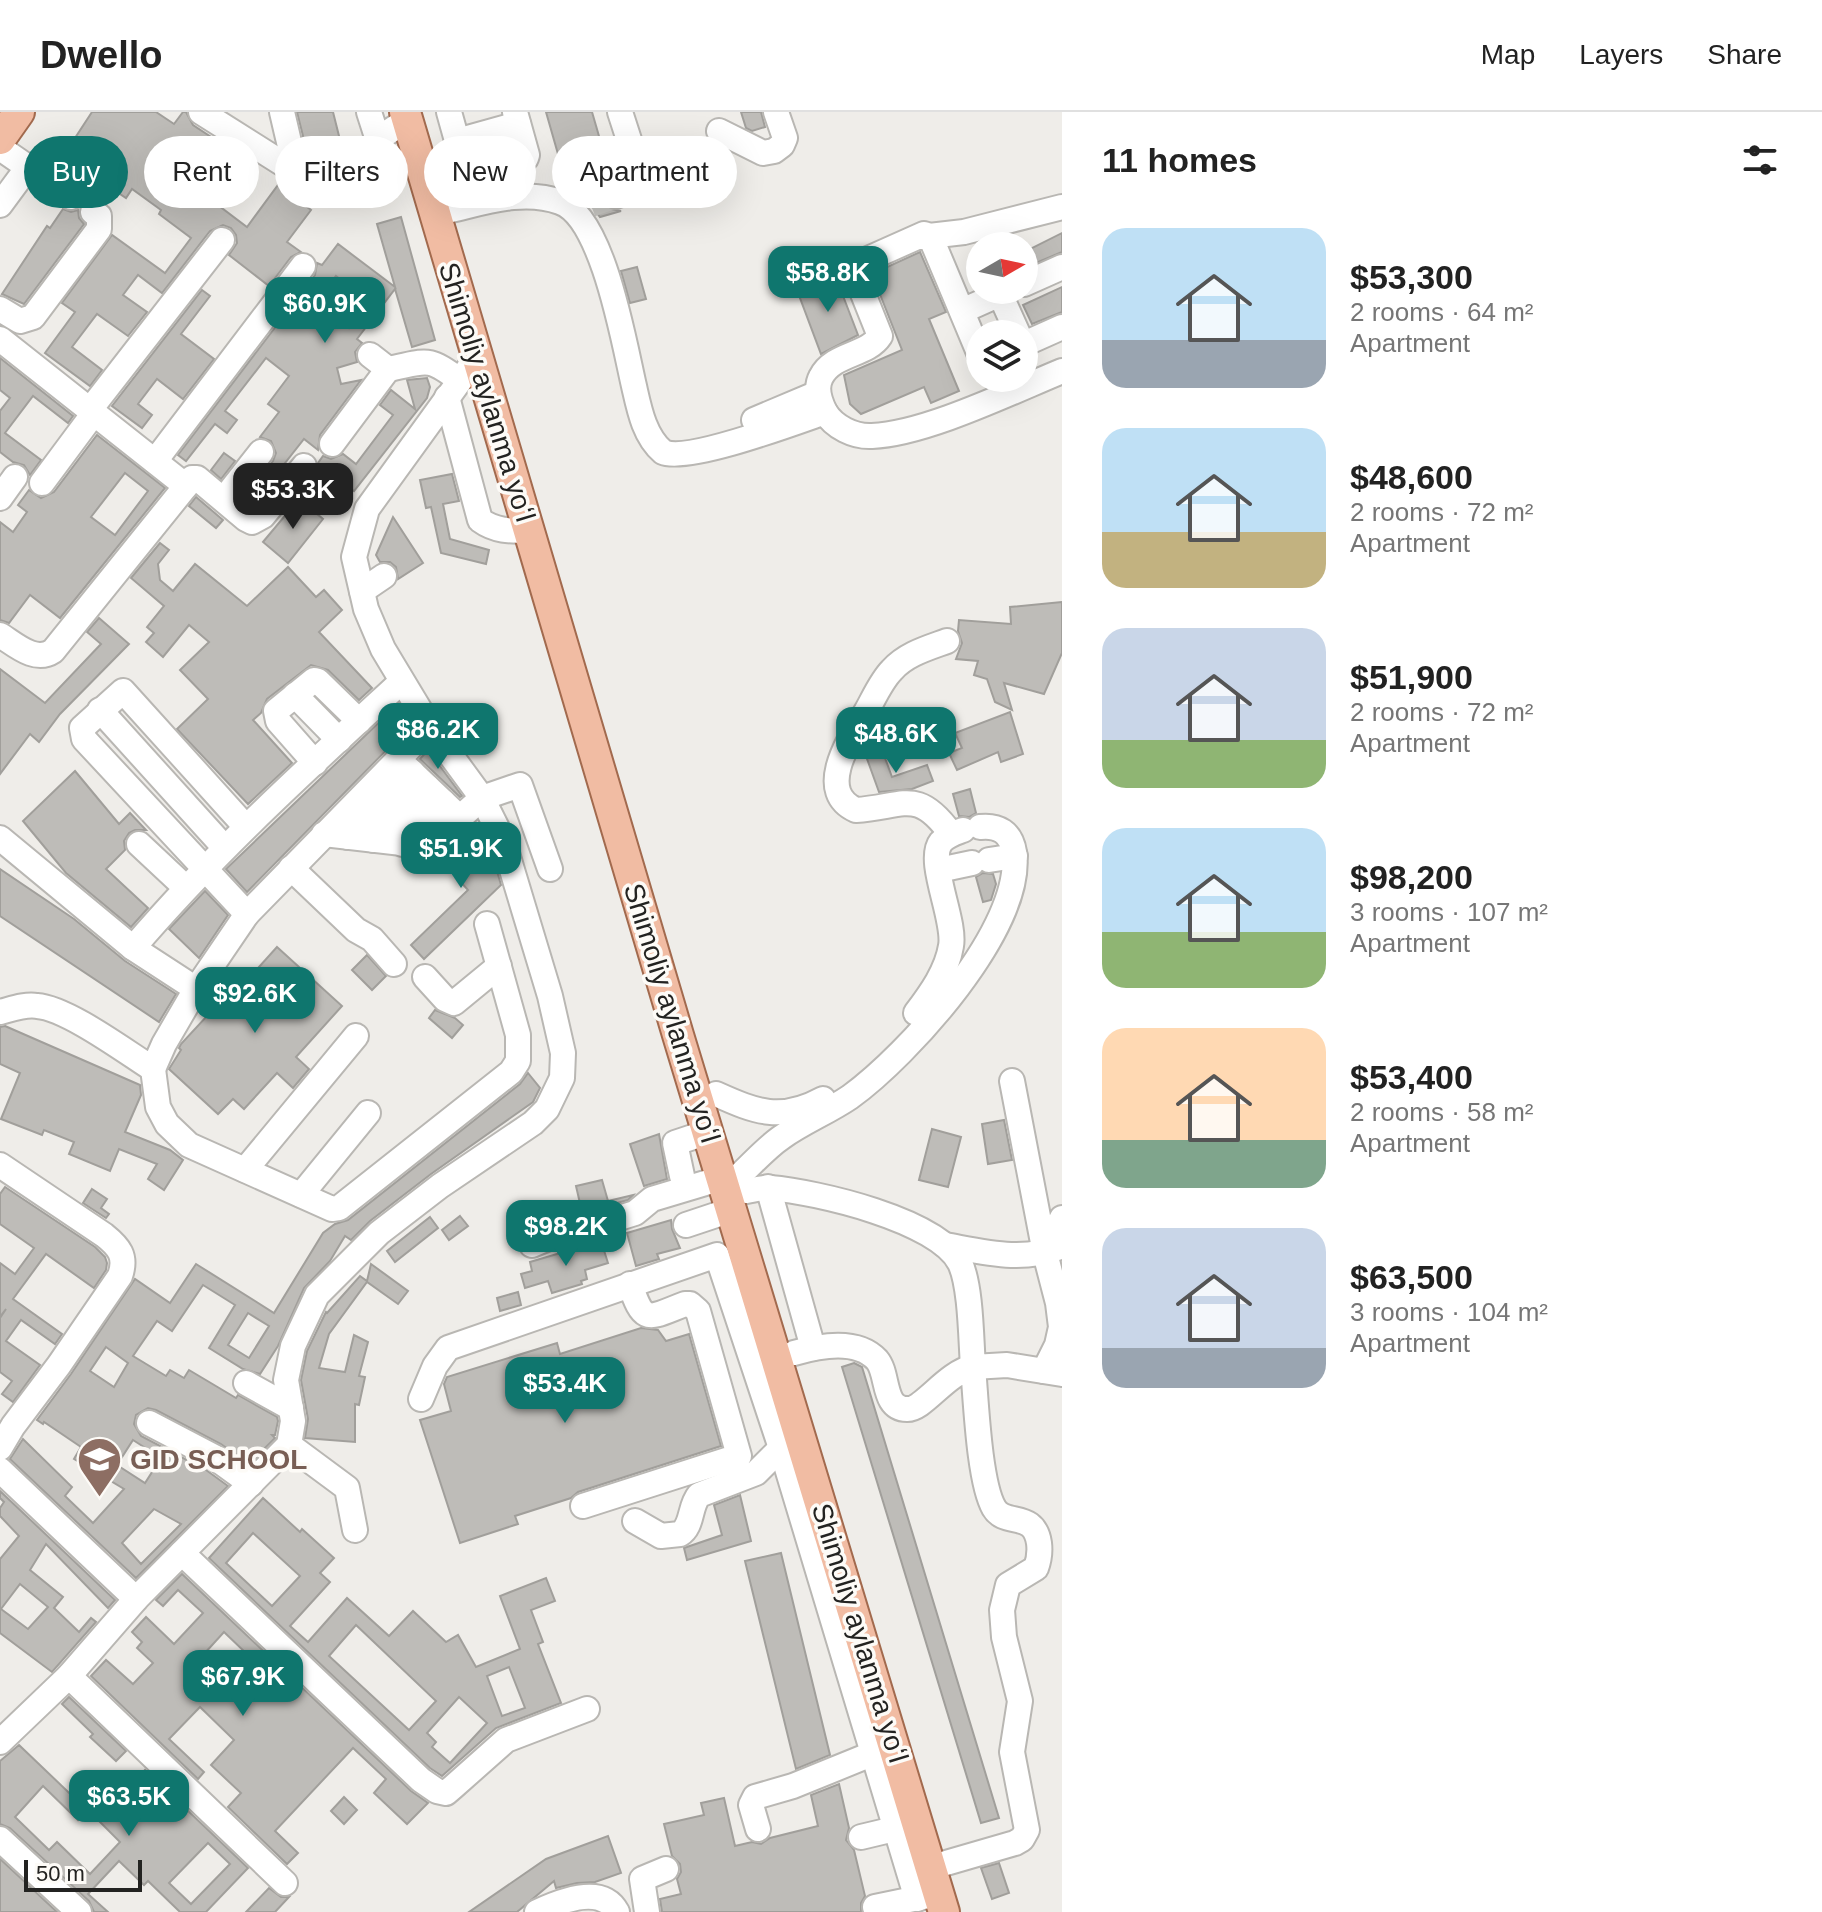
<!DOCTYPE html>
<meta charset="utf-8">
<style>
body{margin:0;font-family:Arial,sans-serif;background:#f2f2f2;color:#222;height:100vh;display:flex;flex-direction:column;font-size:30px;white-space:nowrap}
*{box-sizing:border-box;margin:0}
p{font-size:26px;color:#767676}
.icon{flex:none;width:44px;height:44px;fill:none;stroke:currentColor;stroke-width:2;stroke-linecap:round;stroke-linejoin:round}
.map{position:relative;flex:1;overflow:hidden}
.side{display:flex;flex-direction:column;background:#fff;width:760px}
.side>*{flex:none}
.banner{position:absolute;left:24px;top:24px;width:760px;height:72px;display:flex;gap:16px}
.needle{width:52px;rotate:81deg}
.tools{position:absolute;left:966px;top:120px;display:grid;gap:16px}
.tools a{display:grid;place-items:center;width:72px;height:72px;border-radius:50%;background:#fff;box-shadow:0 8px 32px #0002;font-size:40px}
.scale{position:absolute;left:24px;bottom:20px;width:118px;box-sizing:border-box;padding-left:8px;border:4px solid #232321;border-top:0;font-size:22px;line-height:28px;white-space:nowrap;color:#232321;-webkit-text-stroke:6px #fdfbf7;paint-order:stroke}
.price{position:absolute;translate:-50% -68px;padding:0 18px;border-radius:16px;background:#0f766e;color:#fff;font-size:26px;line-height:52px;filter:drop-shadow(0 2px 4px #0008)}
.price::after{content:'';position:absolute;left:50%;top:48px;width:24px;height:18px;margin-left:-12px;background:inherit;clip-path:polygon(0 0,100% 0,50% 100%)}
.price.active{background:#222;color:#fff}
ul{padding:0;list-style:none}
li{display:flex;align-items:center;gap:24px;height:200px;padding:0 40px}
li span{display:grid;place-items:center;flex:none;width:224px;height:160px;border-radius:24px;color:#555}
li>.icon{margin-inline-start:auto}
span .icon{width:96px;height:96px;fill:#fffc;stroke-width:1}
li b{font-size:34px}
h2{display:flex;justify-content:space-between;align-items:center;height:96px;padding:0 40px;font-size:34px}
.pill{padding:0 28px;border-radius:36px;background:#fff;box-shadow:0 8px 32px #0002;font-size:28px;line-height:72px}
.pill.active{background:#0f766e;color:#fff}
header{display:flex;align-items:center;gap:48px;box-sizing:border-box;height:112px;padding:0 40px;background:#fff;border-bottom:2px solid #e0e0e0}
header strong{font-size:38px}
nav{display:flex;gap:44px;margin-inline-start:auto;font-size:28px}
main{display:flex;flex:1;min-height:0}
.map>svg:first-child{display:block}
.building{fill:#bebcb8;stroke:#a19f9b;stroke-width:2;fill-rule:evenodd}
.lines{fill:none;stroke-linecap:round;stroke-linejoin:round}
.minor-tunnel{stroke:#c6c5c1;stroke-width:24;stroke-dasharray:24 12;stroke-linecap:butt}
.minor-casing{stroke:#b9b7b3;stroke-width:28}
.major-casing{stroke:#a26a4e;stroke-width:34}
.minor{stroke:#fff;stroke-width:24}
.major{stroke:#f1bca3;stroke-width:30}
.labels{text-anchor:middle;dominant-baseline:central;stroke-width:7;stroke-linejoin:round;paint-order:stroke}
.street-label{font-size:28px;fill:#232321;stroke:#fdfbf7}
.education-label{font-size:28px;font-weight:bold;fill:#785e54;stroke:#fdfbf7;text-anchor:start}
</style>
<header>
<strong>Dwello</strong>
<nav><a>Map</a><a>Layers</a><a>Share</a></nav>
</header>
<main>
<div class="map">
<svg width="1062" height="1800" viewBox="0 0 1062 1800">
<rect width="100%" height="100%" fill="#efede9"/>
<g class="building">
<path d="M92,0H156L174,12L183,0H186L193,13L249,50L232,74L212,59L198,78L247,115L278,73L311,98L287,130L301,140L291,145L269,174L229,143L237,131L236,123L231,116L223,113L210,119L162,181L138,163L123,183L147,200L128,224L97,202L72,235L102,258L90,274L45,241L75,200L62,191L112,123L165,161L191,126L159,102L161,98L132,77L126,86L111,76L103,88L95,85L86,87L84,78L75,70L95,40L75,26Z"/>
<path d="M297,0H333L344,44L328,57L317,60L310,52Z"/>
<path d="M546,0H592L612,69L604,75L602,88L607,96L621,99L600,105L589,90L568,77Z"/>
<path d="M741,0H761L765,15L752,19L746,16Z"/>
<path d="M63,97L71,100L78,98L79,106L84,112L24,192L2,182L47,114L50,116Z"/>
<path d="M401,105L435,228L412,235L395,177L357,227L362,231L355,240L357,250L337,256L341,272L361,268L320,323L318,338L304,327L259,384L251,377L273,349L276,341L271,329L260,325L279,300L268,292L289,264L266,246L225,299L237,308L227,321L215,312L186,349L178,343L315,163L317,151L322,153L338,132L395,175L377,112ZM336,164L370,190L349,216L316,190Z"/>
<path d="M1062,121V140L1024,156V140Z"/>
<path d="M920,140L946,200L929,207L959,279L931,291L924,275L861,302L850,292L844,263L902,238L872,162Z"/>
<path d="M637,155L646,187L630,191L621,159Z"/>
<path d="M835,163L858,223L821,242L797,178Z"/>
<path d="M1062,175V200L1032,212L1023,193Z"/>
<path d="M202,178L210,184L181,222L214,247L183,287L157,267L138,292L152,303L142,316L112,294Z"/>
<path d="M0,246L73,304L68,311L33,284L5,321L41,348L30,363L24,353L13,350L0,340V299L10,286L0,278Z"/>
<path d="M427,266L430,275L427,286L354,379L318,351L323,344L331,347L343,342L356,352L393,303L380,293L391,278L415,297L407,268Z"/>
<path d="M97,323L165,376L60,506L30,483L9,511L0,508V410L13,420L27,400L18,393L29,378L41,386L54,380ZM125,361L148,379L115,423L91,405Z"/>
<path d="M224,341L235,349L221,367L211,358Z"/>
<path d="M452,362L459,389L443,392L450,427L489,438L486,452L441,441L431,395L426,396L420,368Z"/>
<path d="M196,385L223,408L216,416L189,394Z"/>
<path d="M299,387L323,407L288,451L263,430Z"/>
<path d="M393,405L423,451L398,467L396,455L390,450H380L376,443Z"/>
<path d="M160,431L169,438L158,452L160,468L173,479L195,452L247,494L288,455L316,485L324,478L342,498L319,520L372,576L359,588L328,558L311,553L267,587L261,601L253,608L292,651L248,692L177,617L208,587L180,558L209,530L189,513L163,545L146,530L154,521L147,515L164,494L131,466Z"/>
<path d="M1062,490V541L1044,582L1004,571L1012,598L995,590L987,567L974,563L978,549L956,547L962,531L958,519L959,508L1011,512L1010,495Z"/>
<path d="M99,506L129,532L60,602L39,630L30,622L0,662V557L45,591L101,532L87,520Z"/>
<path d="M392,598L408,616L247,780L226,757Z"/>
<path d="M1010,600L1023,642L1001,650L998,640L957,658L949,641L962,636L955,621Z"/>
<path d="M428,638L462,684L460,685L420,647Z"/>
<path d="M882,638L892,665L927,653L933,669L912,677L879,680L866,644Z"/>
<path d="M75,659L119,712L130,701L146,718H135L129,721L124,729L125,738L106,757L148,796L131,815L66,761L23,709Z"/>
<path d="M970,677L976,701L969,705L959,704L953,682Z"/>
<path d="M473,714L480,721L470,730L492,754L495,752L501,773L424,847L411,833L468,778L438,745Z"/>
<path d="M0,757L74,807L125,849L176,882L159,910L0,804Z"/>
<path d="M983,761L993,762L996,772L991,788L983,790L976,765Z"/>
<path d="M205,779L228,803L199,846L169,817Z"/>
<path d="M277,835L342,894L296,945L309,957L293,976L277,961L244,997L233,987L218,1002L169,957L181,938L179,936L181,932L220,890L224,894Z"/>
<path d="M367,843L386,864L372,878L352,858Z"/>
<path d="M435,898L455,906L463,913L452,926L429,906Z"/>
<path d="M5,914L140,973L141,983L125,1020L170,1038L183,1048L164,1078L148,1067L157,1052L119,1037L110,1059L69,1042L74,1030L44,1018L42,1023L1,1007L20,961L0,952V915Z"/>
<path d="M528,961L540,976L533,990L431,1062L370,1109L351,1128L345,1124L330,1149L304,1176L278,1234L260,1262L243,1257L209,1236L235,1193L203,1173L172,1219L157,1209L133,1244L166,1264L170,1258L184,1266L189,1258L236,1286L238,1283L277,1305L278,1309L275,1323H272L275,1326L249,1352L221,1332L156,1298L148,1296L136,1303L134,1312L141,1324L206,1358L228,1374L136,1466L10,1347L23,1327L72,1375L65,1384L93,1411L124,1377L74,1347L81,1335L44,1310L43,1312L37,1308L71,1262L135,1167L170,1191L196,1152L274,1201L323,1121L335,1112L348,1108L520,972ZM248,1201L269,1214L249,1246L228,1233ZM106,1235L128,1251L114,1275L90,1259ZM133,1328L161,1346L145,1371L117,1353ZM154,1397L181,1412L141,1452L122,1431Z"/>
<path d="M1004,1008L1012,1048L988,1052L982,1012Z"/>
<path d="M932,1017L961,1025L948,1075L919,1068Z"/>
<path d="M659,1022L667,1067L644,1074L630,1032Z"/>
<path d="M602,1068L608,1089L633,1083L628,1088L582,1100L576,1074Z"/>
<path d="M5,1075L95,1135L105,1145L107,1151L106,1158L94,1176L46,1142L13,1187L62,1222L55,1232L21,1208L6,1229L40,1253L13,1290L2,1282L12,1269L0,1260V1206L6,1197L0,1205V1151L15,1162L34,1136L0,1112V1082Z"/>
<path d="M92,1077L107,1087L101,1096L109,1102L106,1106L83,1091Z"/>
<path d="M460,1104L468,1114L449,1128L442,1118Z"/>
<path d="M430,1105L438,1116L395,1150L387,1139Z"/>
<path d="M671,1108L672,1117L680,1136L657,1142L659,1147L636,1154L627,1121Z"/>
<path d="M601,1129L608,1151L585,1158L587,1167L581,1169L582,1172L552,1181L548,1169L525,1176L521,1162L532,1159L530,1150Z"/>
<path d="M371,1152L408,1179L398,1192L367,1170L329,1222L319,1256L345,1260L354,1223L368,1230L359,1264L365,1265L359,1293L355,1292V1330L305,1326L308,1307L301,1268L307,1239L326,1200L327,1201L360,1164L367,1169Z"/>
<path d="M518,1180L521,1193L500,1199L497,1186Z"/>
<path d="M641,1216L658,1218L666,1229L689,1222L721,1334L578,1380L571,1386L515,1404L518,1412L460,1431L420,1308L451,1299L444,1272L447,1265L557,1231L560,1242Z"/>
<path d="M854,1251L862,1255L999,1706L981,1711L842,1255Z"/>
<path d="M0,1379L115,1488L108,1496L46,1432L30,1458L63,1485L54,1496L79,1520L91,1506L96,1510L52,1560L0,1521V1447L19,1424L0,1404V1396L4,1390L0,1386ZM20,1472L48,1495L28,1517L1,1497Z"/>
<path d="M740,1383L751,1429L687,1448L684,1436L722,1423L714,1393Z"/>
<path d="M263,1386L300,1420L302,1417L334,1446L320,1461L330,1470L290,1514L308,1530L347,1486L389,1524L413,1499L446,1530L458,1523L476,1555L520,1537L500,1484L546,1466L555,1489L531,1498L543,1530L538,1532L561,1591L496,1616L442,1664L430,1656L209,1446ZM253,1421L300,1464L272,1494L226,1451ZM356,1513L436,1589L409,1618L329,1544ZM509,1555L525,1596L502,1604L487,1564ZM459,1585L487,1611L450,1651L432,1635L436,1630L427,1621Z"/>
<path d="M781,1441L830,1643L796,1657L745,1449Z"/>
<path d="M182,1462L411,1679L428,1691L407,1712L374,1681L386,1667L353,1636L275,1719L298,1741L287,1752L228,1695L241,1681L211,1653L234,1628L200,1595L169,1627L204,1660L198,1667L91,1564L106,1548L133,1572L153,1551L137,1536L142,1530L132,1520L146,1505L174,1532L203,1501L178,1478L163,1494L156,1488ZM224,1520L248,1543L240,1551L263,1573L242,1595L219,1574L217,1577L193,1554Z"/>
<path d="M69,1585L126,1639L116,1649L90,1625L93,1622L62,1592Z"/>
<path d="M19,1633L87,1698L78,1708L43,1674L15,1705L49,1738L57,1730L90,1762L120,1730L98,1708L145,1658L248,1756L206,1800H180L148,1769L144,1773L119,1749L88,1782L108,1800H94L89,1789L10,1716L0,1712V1649ZM208,1731L230,1752L191,1792L169,1771Z"/>
<path d="M839,1672L849,1716L846,1728L854,1738L865,1784L861,1791V1800H662L660,1787L681,1782L677,1767L681,1760L680,1752L672,1744L664,1712L704,1703L701,1691L724,1686L735,1734L752,1730L761,1732L770,1726L818,1714L811,1683Z"/>
<path d="M344,1685L357,1698L344,1712L331,1699Z"/>
<path d="M608,1724L621,1761L595,1770L577,1771L556,1776L554,1769L517,1800H469L546,1747Z"/>
<path d="M0,1747L57,1800H0Z"/>
<path d="M999,1751L1009,1781L992,1787L981,1756Z"/>
<path d="M269,1776L281,1785H289L275,1800H246Z"/>
</g>
<g class="lines">
<path class="minor-tunnel" d="M591,93L616,84"/>
<defs>
<g id="minor">
<path d="M201,0L296,60L313,77C344,74 356,50 376,30C385,21 397,15 407,8"/>
<path d="M282,0L296,60"/>
<path d="M369,0L378,28"/>
<path d="M449,0L471,79"/>
<path d="M719,19L763,41L774,39L782,33L785,26L776,0"/>
<path d="M464,27L518,12"/>
<path d="M0,36L71,85"/>
<path d="M443,69L526,46L527,43L515,0"/>
<path d="M616,84L640,75L642,68L620,0"/>
<path d="M0,93L28,55"/>
<path d="M451,98C486,90 524,77 560,90C603,105 624,231 634,274C639,296 644,324 663,340C687,351 796,310 825,300"/>
<path d="M929,124L964,120L1062,95"/>
<path d="M1024,172L1062,155"/>
<path d="M1000,182L1018,222"/>
<path d="M0,197L20,209L33,205L99,117V104L93,100"/>
<path d="M962,199L1009,178"/>
<path d="M0,227L186,374L192,366H197L246,407L252,410L263,404L304,354"/>
<path d="M1024,232L1062,215"/>
<path d="M370,243L388,257C426,250 427,243 459,268"/>
<path d="M980,243L933,131L929,124L924,122L859,151L856,164L880,224C867,244 833,241 821,265C815,276 820,290 825,300C834,315 854,325 872,324C925,322 1011,280 1062,259"/>
<path d="M447,285L480,408C495,419 510,419 528,419"/>
<path d="M89,299L222,128"/>
<path d="M754,308L818,281"/>
<path d="M332,332L388,257"/>
<path d="M155,349L303,154"/>
<path d="M42,371L94,301"/>
<path d="M0,386L15,365"/>
<path d="M224,387L261,340"/>
<path d="M362,479L384,464"/>
<path d="M0,523C16,533 35,551 53,539L186,374"/>
<path d="M947,529C928,536 906,542 892,558C881,569 874,586 866,600C851,625 814,679 856,698C904,695 917,675 951,722"/>
<path d="M295,583L339,628"/>
<path d="M100,598L224,735"/>
<path d="M400,649L460,706"/>
<path d="M315,651L278,609L276,599L314,568L318,569L359,609"/>
<path d="M246,715L123,579L82,616L84,627L247,802L430,615"/>
<path d="M324,722L428,734L482,686L520,673L550,757"/>
<path d="M348,725L412,660"/>
<path d="M0,726L133,836L196,877L164,932L153,957C126,940 67,896 37,894C25,892 12,897 0,900"/>
<path d="M374,728L427,675"/>
<path d="M139,732L185,775"/>
<path d="M403,732L443,690"/>
<path d="M989,748L1015,744"/>
<path d="M291,756L356,818L372,827L394,852"/>
<path d="M939,758L972,751"/>
<path d="M133,836C216,739 308,656 401,570"/>
<path d="M425,865L445,887L454,891L499,854"/>
<path d="M196,877L247,802"/>
<path d="M916,901C931,881 947,859 951,834C956,808 926,749 941,730C947,723 955,721 963,718"/>
<path d="M153,957L158,995L167,1012L189,1033L332,1097L339,1096L511,960L518,949V923L487,812"/>
<path d="M1012,969L1045,1141L1058,1191L1061,1215L1057,1233L1044,1259"/>
<path d="M716,982C756,1000 781,1010 823,987"/>
<path d="M0,1053L104,1123C119,1135 127,1144 120,1164L59,1253L13,1314L0,1336"/>
<path d="M245,1058L356,924"/>
<path d="M741,1062C754,1050 767,1035 782,1025C803,1010 828,1000 850,985C907,944 1025,815 1014,740C1011,720 998,713 980,715"/>
<path d="M682,1064L675,1031L708,1020"/>
<path d="M768,1075L813,1236"/>
<path d="M746,1079C754,1078 763,1075 770,1076C817,1080 938,1108 960,1151C971,1174 971,1228 973,1255L1007,1253L1062,1262"/>
<path d="M301,1083L368,1001"/>
<path d="M686,1113L731,1098"/>
<path d="M532,1133L570,1117L603,1111L635,1101L652,1087L722,1066"/>
<path d="M945,1133C984,1140 1024,1151 1062,1134"/>
<path d="M1045,1141L1062,1106"/>
<path d="M794,1241C818,1234 857,1226 877,1248C889,1262 882,1297 907,1297C923,1298 946,1261 973,1255C976,1288 979,1370 994,1396C1005,1415 1034,1398 1039,1431C1040,1439 1039,1448 1036,1456L1008,1473L1002,1498L1004,1525L1020,1589L1012,1640L1027,1718L1022,1727L1015,1731L946,1751"/>
<path d="M246,1271L291,1296"/>
<path d="M421,1287L435,1254L448,1236L717,1143L781,1336L917,1787"/>
<path d="M149,1311L214,1345L251,1372"/>
<path d="M289,1333L347,1376L355,1418"/>
<path d="M0,1358L136,1487"/>
<path d="M583,1394L739,1344L698,1199L690,1192H685C648,1206 644,1214 630,1172"/>
<path d="M635,1409L661,1424L680,1422C693,1414 689,1395 699,1383L756,1361L781,1336L792,1332"/>
<path d="M182,1441L421,1668L437,1679L446,1681L453,1675L506,1628L587,1597"/>
<path d="M69,1564L285,1771"/>
<path d="M0,1630L69,1564L136,1487L289,1333L293,1309L286,1268L293,1234L317,1183L379,1121L440,1074L533,1011L547,997L562,966L563,941L550,884L503,728L482,686L430,615L383,537L366,497L354,445L367,397L477,245"/>
<path d="M758,1717L751,1693L755,1685L793,1674L884,1637"/>
<path d="M861,1725L907,1714"/>
<path d="M0,1727L79,1800"/>
<path d="M875,1795L933,1783"/>
<path d="M537,1800C560,1789 602,1772 617,1800"/>
<path d="M647,1800L642,1767L666,1757"/>
</g>
<g id="major">
<path d="M405,0L678,923L944,1800"/>
<path d="M0,27L19,0"/>
</g>
</defs>
<use href="#minor" class="minor-casing"/>
<use href="#major" class="major-casing"/>
<use href="#minor" class="minor"/>
<use href="#major" class="major"/>
</g>
<defs>
<symbol id="school-pin" viewBox="-11 -11 22 30"><path d="M0 17L-7.5 6A9.5 9.5 0 1 1 7.5 6Z" fill="#8d6e63" stroke="#fdfbf7"/><path d="M0-5L7-2L0 1L-7-2ZM-4 1L0 2.5L4 1V4Q0 6-4 4Z" fill="#fff"/></symbol>
</defs>
<g fill-rule="evenodd">
<use href="#school-pin" x="74" y="1322" width="51" height="69"/>
</g>
<g class="labels">
<g class="street-label">
<text transform="translate(487 280) rotate(73)">Shimoliy aylanma yoʻl</text>
<text transform="translate(672 901) rotate(73)">Shimoliy aylanma yoʻl</text>
<text transform="translate(860 1521) rotate(73)">Shimoliy aylanma yoʻl</text>
</g>
<g class="education-label">
<text x="130" y="1347">GID SCHOOL</text>
</g>
</g>
</svg>
<div class="tools">
<a><svg class="needle" viewBox="-14 -14 28 28"><path d="M0-13l5 13h-10z" fill="#e53935"/><path d="M0 13l5-13h-10z" fill="#767676"/></svg></a>
<a><svg class="icon" aria-label="layers" viewBox="0 0 24 24"><path d="M12 4l9 5-9 5-9-5zM3 14l9 5 9-5"/></svg></a>
</div>
<div class="scale">50 m</div>
<b class="price" style="left:828px;top:202px">$58.8K</b>
<b class="price" style="left:325px;top:233px">$60.9K</b>
<b class="price active" style="left:293px;top:419px">$53.3K</b>
<b class="price" style="left:438px;top:659px">$86.2K</b>
<b class="price" style="left:896px;top:663px">$48.6K</b>
<b class="price" style="left:461px;top:778px">$51.9K</b>
<b class="price" style="left:255px;top:923px">$92.6K</b>
<b class="price" style="left:566px;top:1156px">$98.2K</b>
<b class="price" style="left:565px;top:1313px">$53.4K</b>
<b class="price" style="left:243px;top:1606px">$67.9K</b>
<b class="price" style="left:129px;top:1726px">$63.5K</b>
<div class="banner">
<a class="pill active">Buy</a>
<a class="pill">Rent</a>
<a class="pill">Filters</a>
<a class="pill">New</a>
<a class="pill">Apartment</a>
</div>
</div>
<section class="side">
<h2>11 homes<svg class="icon" aria-label="filters" viewBox="0 0 24 24"><path d="M4 7h16M4 17h16"/><circle cx="9" cy="7" r="2"/><circle cx="15" cy="17" r="2"/></svg></h2>
<ul>
<li><span style="background:linear-gradient(#bfe0f5 70%,#9aa5b1 0)"><svg class="icon" aria-label="home" viewBox="0 0 24 24"><path d="M3 11l9-7 9 7M6 9v11h12V9"/></svg></span><div><b>$53,300</b><p>2 rooms · 64 m²</p><p>Apartment</p></div></li>
<li><span style="background:linear-gradient(#bfe0f5 65%,#c2b280 0)"><svg class="icon" aria-label="home" viewBox="0 0 24 24"><path d="M3 11l9-7 9 7M6 9v11h12V9"/></svg></span><div><b>$48,600</b><p>2 rooms · 72 m²</p><p>Apartment</p></div></li>
<li><span style="background:linear-gradient(#c9d6e8 70%,#8fb573 0)"><svg class="icon" aria-label="home" viewBox="0 0 24 24"><path d="M3 11l9-7 9 7M6 9v11h12V9"/></svg></span><div><b>$51,900</b><p>2 rooms · 72 m²</p><p>Apartment</p></div></li>
<li><span style="background:linear-gradient(#bfe0f5 65%,#8fb573 0)"><svg class="icon" aria-label="home" viewBox="0 0 24 24"><path d="M3 11l9-7 9 7M6 9v11h12V9"/></svg></span><div><b>$98,200</b><p>3 rooms · 107 m²</p><p>Apartment</p></div></li>
<li><span style="background:linear-gradient(#ffd9b3 70%,#7fa58c 0)"><svg class="icon" aria-label="home" viewBox="0 0 24 24"><path d="M3 11l9-7 9 7M6 9v11h12V9"/></svg></span><div><b>$53,400</b><p>2 rooms · 58 m²</p><p>Apartment</p></div></li>
<li><span style="background:linear-gradient(#c9d6e8 75%,#9aa5b1 0)"><svg class="icon" aria-label="home" viewBox="0 0 24 24"><path d="M3 11l9-7 9 7M6 9v11h12V9"/></svg></span><div><b>$63,500</b><p>3 rooms · 104 m²</p><p>Apartment</p></div></li>
</ul>
</section>
</main>
